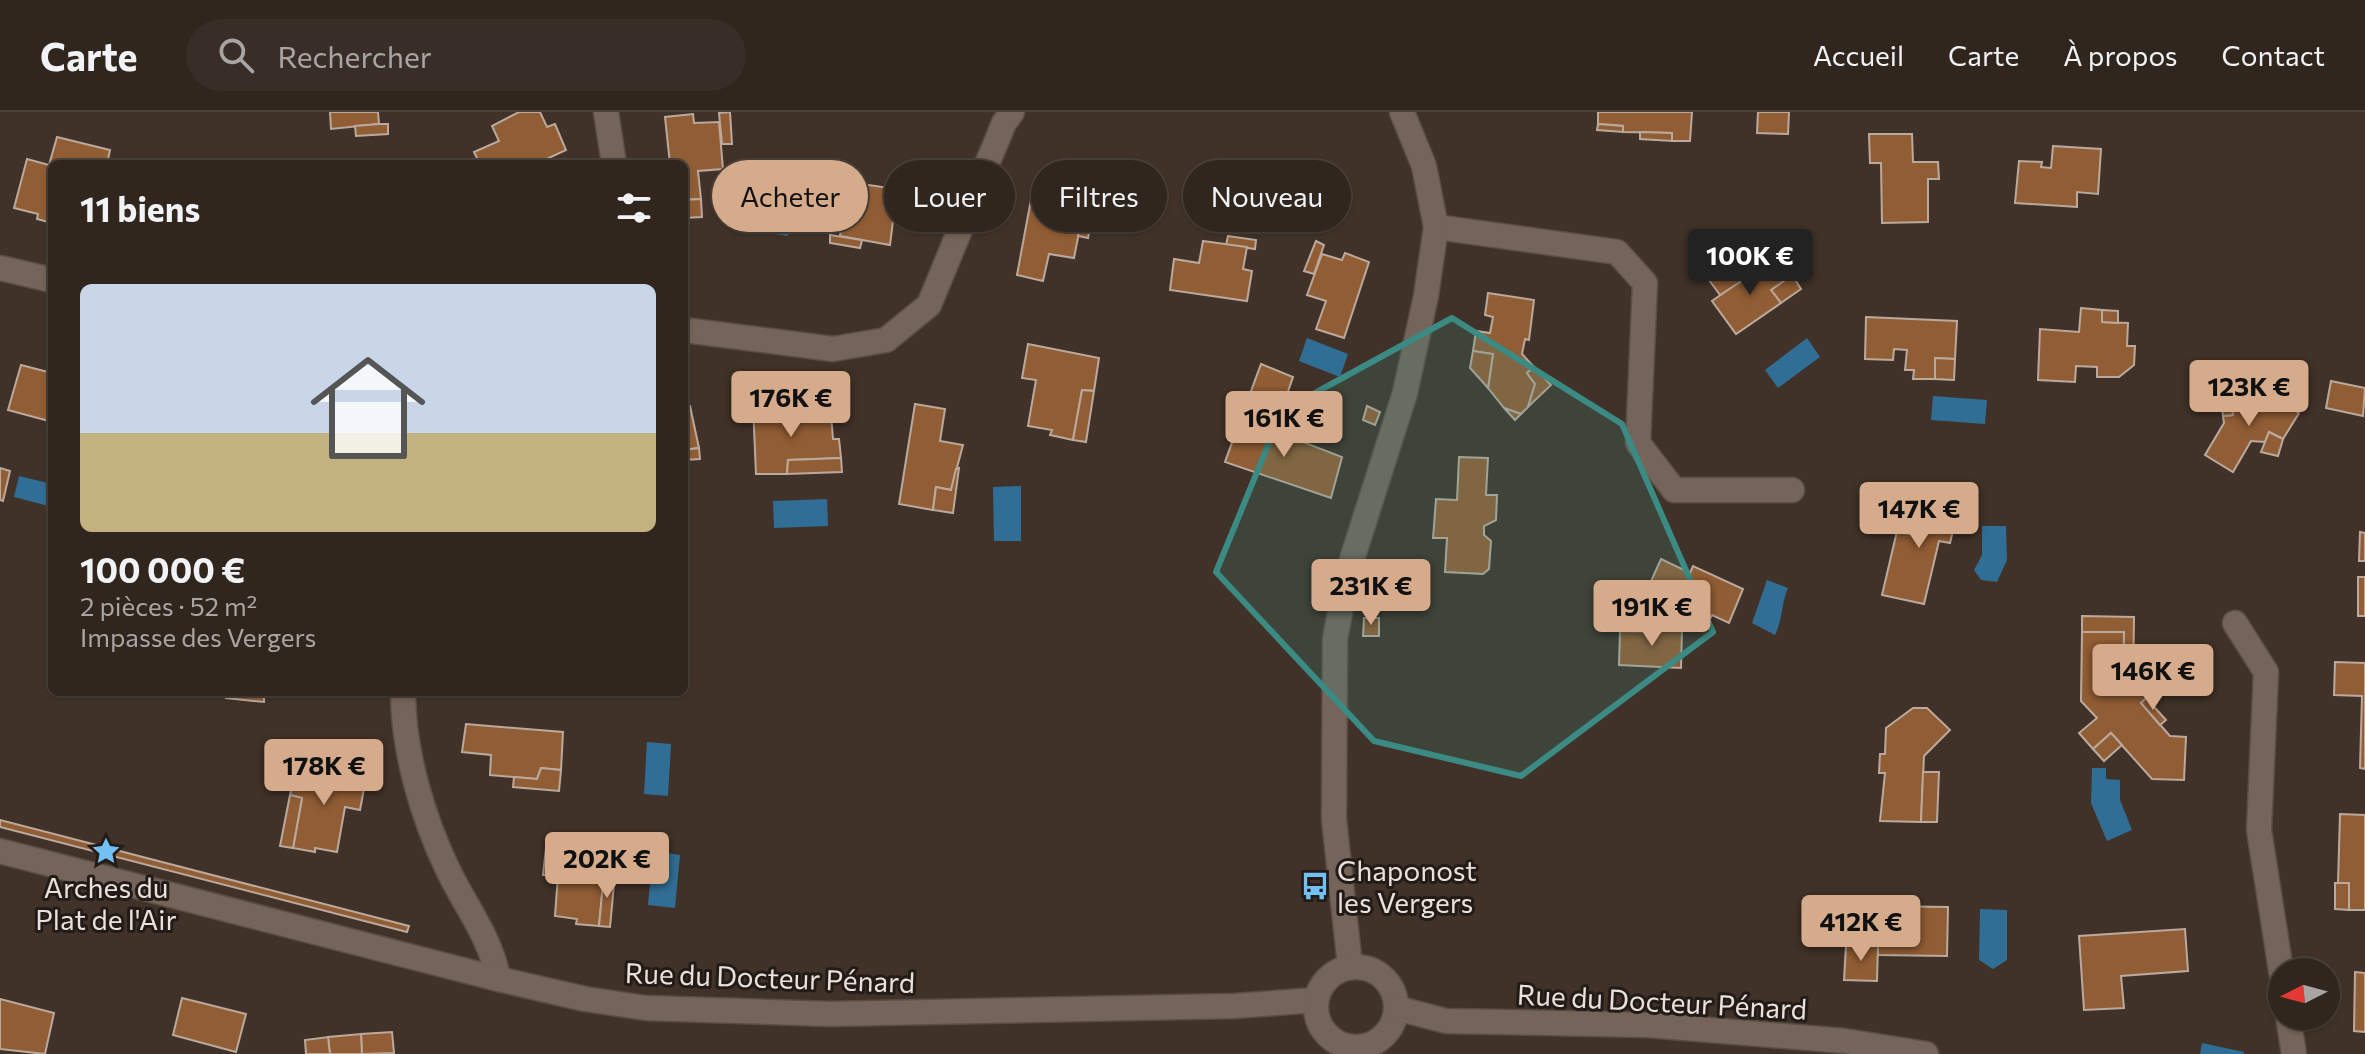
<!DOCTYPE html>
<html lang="fr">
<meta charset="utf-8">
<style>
body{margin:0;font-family:Commissioner,sans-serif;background:#382e27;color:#f1f3f6;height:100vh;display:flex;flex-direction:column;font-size:30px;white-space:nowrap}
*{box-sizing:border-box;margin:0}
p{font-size:26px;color:#a8a5a4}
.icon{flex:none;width:44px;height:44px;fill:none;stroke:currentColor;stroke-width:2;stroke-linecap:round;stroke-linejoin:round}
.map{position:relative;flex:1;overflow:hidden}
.panel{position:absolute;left:48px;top:48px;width:640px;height:536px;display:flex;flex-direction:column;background:#30261e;border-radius:12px;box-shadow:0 2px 6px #0004,0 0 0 2px #4b433c}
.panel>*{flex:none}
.hud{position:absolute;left:712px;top:48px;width:760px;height:72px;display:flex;gap:16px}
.needle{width:52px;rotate:264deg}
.buttons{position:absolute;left:2268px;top:846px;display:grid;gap:16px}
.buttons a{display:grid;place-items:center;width:72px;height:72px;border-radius:50%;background:#30261e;box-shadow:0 2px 6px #0004,0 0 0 2px #4b433c;font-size:40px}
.price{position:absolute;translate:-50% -68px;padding:0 18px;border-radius:8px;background:#d6ab8b;color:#111;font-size:26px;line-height:52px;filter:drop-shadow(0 2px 4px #0008)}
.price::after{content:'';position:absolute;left:50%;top:48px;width:24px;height:18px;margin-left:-12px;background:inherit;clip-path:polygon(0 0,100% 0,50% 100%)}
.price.active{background:#222;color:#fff}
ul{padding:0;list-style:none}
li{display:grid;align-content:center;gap:16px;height:424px;padding:0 32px}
li span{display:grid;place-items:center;height:248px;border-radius:12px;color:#555}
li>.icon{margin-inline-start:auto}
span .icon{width:144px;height:144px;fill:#fffc;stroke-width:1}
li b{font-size:34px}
h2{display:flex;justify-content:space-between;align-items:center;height:96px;padding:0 32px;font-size:34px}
.pill{padding:0 28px;border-radius:36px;background:#30261e;box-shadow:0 2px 6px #0004,0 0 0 2px #4b433c;font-size:28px;line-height:72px}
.pill.active{background:#d6ab8b;color:#111}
header{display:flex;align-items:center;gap:48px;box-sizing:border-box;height:112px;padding:0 40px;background:#30261e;border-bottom:2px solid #4b433c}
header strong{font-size:38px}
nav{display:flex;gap:44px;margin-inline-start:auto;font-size:28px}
.search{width:560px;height:72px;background:#382e27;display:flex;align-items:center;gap:20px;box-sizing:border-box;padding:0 28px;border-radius:44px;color:#a8a5a4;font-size:30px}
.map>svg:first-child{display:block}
.water{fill:#316e95}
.building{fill:#915d34;stroke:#bba99d;stroke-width:2}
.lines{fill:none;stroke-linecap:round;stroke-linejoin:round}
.street-casing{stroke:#594e45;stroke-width:27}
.street{stroke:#746459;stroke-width:24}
.marked{fill:#3b8b84;fill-opacity:0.2;stroke:#3b8b84;stroke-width:6;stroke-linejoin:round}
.labels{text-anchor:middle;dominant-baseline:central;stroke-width:6;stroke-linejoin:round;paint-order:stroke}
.poi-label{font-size:28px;fill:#eae1da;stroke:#221b17;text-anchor:start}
.street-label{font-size:28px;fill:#eae1da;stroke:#221b17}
</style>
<header>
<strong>Carte</strong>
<div class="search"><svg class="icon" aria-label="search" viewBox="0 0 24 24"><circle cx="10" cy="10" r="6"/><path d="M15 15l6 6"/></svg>Rechercher</div>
<nav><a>Accueil</a><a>Carte</a><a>À propos</a><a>Contact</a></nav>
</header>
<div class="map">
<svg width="2365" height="942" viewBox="0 0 2365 942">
<rect width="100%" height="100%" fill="#403228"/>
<g class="water">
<path d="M781,50L811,56L798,118L789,116L788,124L775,122L776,113L769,111Z"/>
<path d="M1220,79L1270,87L1266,109L1217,98Z"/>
<path d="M1307,226L1348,242L1340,265L1299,249Z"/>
<path d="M1807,226L1820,245L1778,276L1765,258Z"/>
<path d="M1933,284L1987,288L1985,312L1931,308Z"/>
<path d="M19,364L52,372V395L14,385Z"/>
<path d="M1021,374V429H994L993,375Z"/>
<path d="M827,387L828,414L774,416L773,389Z"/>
<path d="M1982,414H2006L2007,448L1997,470L1981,468L1974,458L1982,443Z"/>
<path d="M1767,468L1788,476C1781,492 1783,507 1775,523L1752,511Z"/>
<path d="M647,630L671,632L668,684L644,682Z"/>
<path d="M2092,656H2106V667L2120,668V688L2132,718L2107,729L2091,691Z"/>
<path d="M653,739L680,743L675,796L648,793Z"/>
<path d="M1980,797L2007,798V848L1993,857L1979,848Z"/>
<path d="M2202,931L2244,940V942H2200Z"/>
</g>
<g class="building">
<path d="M330,0H378L379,12L331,17Z"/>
<path d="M519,0H540L547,15L555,12L566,38L536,52H480L474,40L499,29L492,14Z"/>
<path d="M730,0L732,32H722L719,1Z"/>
<path d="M1598,0H1692L1690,29H1672V21L1623,20V14L1598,12Z"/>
<path d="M1758,0H1789L1788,22L1757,21Z"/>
<path d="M693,2L694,11L719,10L723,57L698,59L701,87L684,88V52H670L665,5Z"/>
<path d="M379,12H388V22L356,24L355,14Z"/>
<path d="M1598,12L1623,14V20L1597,18Z"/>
<path d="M1640,20L1672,21V29L1640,27Z"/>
<path d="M1869,22H1912L1913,50H1938L1939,67H1928V110L1882,111L1881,51H1870Z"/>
<path d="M57,25L110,38L107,52H52V111L37,107L38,102L14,96L27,47L49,53Z"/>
<path d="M2053,34L2101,37L2098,82L2077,80V95L2015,91L2019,49L2042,50L2041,55L2051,56Z"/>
<path d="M841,69L924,81L920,113L893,109L890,133L840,124L843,101H836Z"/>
<path d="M1032,82L1059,87L1057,95L1083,100L1074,146L1049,142L1043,169L1017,163Z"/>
<path d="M701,87L702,105L684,106V88Z"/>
<path d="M1085,93L1094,95L1088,126L1078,124Z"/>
<path d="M830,123L862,128L860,136L830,131Z"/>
<path d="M1228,124L1256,128L1255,137L1226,133Z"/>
<path d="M1203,129L1247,135L1243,157L1252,159L1247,189L1170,178L1174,147L1199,151Z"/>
<path d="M1316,129L1324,133L1314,162L1304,159Z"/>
<path d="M1722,133L1737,134L1734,150L1709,168L1698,152Z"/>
<path d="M1345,141L1369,150L1344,226L1316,217L1326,189L1307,183L1322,142L1342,148Z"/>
<path d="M1779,142L1801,177L1781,191L1771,178L1785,168L1772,147Z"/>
<path d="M1772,147L1785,168L1771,178L1781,191L1736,222L1712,189Z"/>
<path d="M1734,150L1746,166L1720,183L1709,168Z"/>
<path d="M1488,181L1534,188L1529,228L1525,227L1522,242L1534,255L1527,261L1535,272L1528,295L1521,302L1504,296L1488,276L1493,242L1473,239L1476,219L1490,221L1493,205L1485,203Z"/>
<path d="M2081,196L2102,198V210L2128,211L2127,234H2135L2134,253L2119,265H2097V255L2076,254L2075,270L2038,268L2040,217L2079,220Z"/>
<path d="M2102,198L2118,199V211L2102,210Z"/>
<path d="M1866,205L1957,209L1955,247L1935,246V267H1913L1914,258H1905L1907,238L1894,237L1893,248L1865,247Z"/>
<path d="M1028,232L1099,246L1094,279L1082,278L1073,328L1050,323L1052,318L1028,314L1036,268L1022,266Z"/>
<path d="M1473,239L1493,242L1488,276L1470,256Z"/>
<path d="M1935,246L1955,247L1954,268L1935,267Z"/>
<path d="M1261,252L1293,265L1274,320L1241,306Z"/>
<path d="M21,253L52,261V318L47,316L49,309L8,298Z"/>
<path d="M1534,255L1551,273L1528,295L1535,272L1527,261Z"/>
<path d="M2331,269L2365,276L2363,304L2326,296Z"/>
<path d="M1082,278L1094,279L1086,330L1073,328Z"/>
<path d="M2249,278L2251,292L2261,295L2267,283L2299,301L2283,327L2269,320L2265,330L2251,329L2233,360L2205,343L2224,311L2223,304L2233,303L2229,282Z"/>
<path d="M2229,282L2233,303L2223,304L2220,284Z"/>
<path d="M782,291V305L831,302L833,327H839L841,346L788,348L787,362H756L753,293Z"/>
<path d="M915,292L945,297L940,329L963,333L951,378L936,375L933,398L899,392Z"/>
<path d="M684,294H690L699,336L684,338Z"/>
<path d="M1367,294L1380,300L1375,313L1363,308Z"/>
<path d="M1504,296L1521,302L1515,308Z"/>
<path d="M1241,306L1342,345L1331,386L1225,350Z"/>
<path d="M2269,320L2283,327L2278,344L2261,340Z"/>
<path d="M699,336L700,347L684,348V338Z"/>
<path d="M1459,345L1488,346L1486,383H1497L1496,408L1484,414V423L1491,429L1489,457L1483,462L1445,460L1447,426H1433L1436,387L1457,388Z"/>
<path d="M841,346L842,360L787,362L788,348Z"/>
<path d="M0,356L10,359L3,389L0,388Z"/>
<path d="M959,356L953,401L933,398L936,375L951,378L956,357Z"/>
<path d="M1918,384L1959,394L1950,431L1939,429L1924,492L1882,483L1897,419L1909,422Z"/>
<path d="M2360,420L2365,421V449H2359Z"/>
<path d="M1661,447L1690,461L1693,454L1743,477L1729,511L1712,503L1708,511L1675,495L1667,512L1638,498Z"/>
<rect x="2358" y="465" width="7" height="39"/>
<path d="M1675,495L1689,502L1682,518L1667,512Z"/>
<path d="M2082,504L2134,505L2133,571L2127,575L2123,568L2124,520H2082Z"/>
<path d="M1364,506H1379V524H1363Z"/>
<path d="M1661,509L1682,518L1681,556L1619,553L1620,519L1661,520Z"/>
<path d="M2082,520H2124L2123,568L2127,575L2133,571L2146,586L2141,591L2170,624L2186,625L2184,668L2152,667L2111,621L2093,637L2079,621L2097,606L2081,589Z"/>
<path d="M2335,550L2365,551V657L2360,656L2362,584L2334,583Z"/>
<path d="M227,580H264V590L226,586Z"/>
<path d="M264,580H286L285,585L264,583Z"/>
<path d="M2146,586L2166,608L2160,613L2141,591Z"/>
<path d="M1913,596H1927L1950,618L1924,644L1921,710L1880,709L1885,661H1879L1880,642H1885L1886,616Z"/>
<path d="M466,612L563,620L561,658L541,656L537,667L490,663L491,643L462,640Z"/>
<path d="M2111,621L2122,633L2104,649L2093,637Z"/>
<path d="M296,656L366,666L360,698L345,695L337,740L315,736V740L293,736L302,686L290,683Z"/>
<path d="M541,656L561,658L559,679L513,675L514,665L537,667Z"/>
<path d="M1923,660H1939L1937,710H1921Z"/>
<path d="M290,683L302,686L293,736L280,734Z"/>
<path d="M2340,702L2365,703V798H2349V771H2338Z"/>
<path d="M0,708L409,814L407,820L0,715Z"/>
<path d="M547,727L617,735L615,762L604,761L599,814L576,812L577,807L555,804L558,763H543Z"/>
<path d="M604,761L615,762L610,815L599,814Z"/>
<path d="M2335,771H2349V798L2335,797Z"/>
<path d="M1877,794L1948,795L1947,844L1878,843V833H1846V798H1877Z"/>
<path d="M2185,817L2188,859L2121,864L2124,896L2084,898L2079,824Z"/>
<path d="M1846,833H1878L1877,869L1844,868Z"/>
<path d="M2355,860L2365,861V920L2354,919Z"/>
<path d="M182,886L246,902L236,940L173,923Z"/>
<path d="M0,887L54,901L45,942L0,937Z"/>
<path d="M392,920L394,941L362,942L361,922Z"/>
<path d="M361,922L362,942H330L328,925Z"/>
<path d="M328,925L330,942H306L305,928Z"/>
</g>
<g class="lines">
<defs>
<g id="street">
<path d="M606,0L614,52"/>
<path d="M1436,115L1617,140L1645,171L1638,331L1674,378H1792"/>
<path d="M0,156L52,168"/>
<path d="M684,218L833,237L886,228L929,193L1004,11L1012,0"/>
<path d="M2235,511L2266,560L2259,718L2282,865"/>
<path d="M403,580C403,639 423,707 449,760C466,795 492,828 498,867"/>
<path d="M0,739L498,867L585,887L646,896L830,902L1235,894L1316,888"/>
<path d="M1350,854L1334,707L1335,527L1347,463L1405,281L1426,184L1436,115L1424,54L1402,0"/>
<circle cx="1356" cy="895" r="40"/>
<path d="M1396,896L1446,909L1648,913L1845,929L1926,942"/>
<path d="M2288,904L2294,942"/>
</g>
</defs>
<use href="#street" class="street-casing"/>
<use href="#street" class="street"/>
</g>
<path class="marked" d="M1452,206L1622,312L1713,520L1521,664L1374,629L1216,460L1282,299Z"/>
<defs>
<symbol id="sight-bare" viewBox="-9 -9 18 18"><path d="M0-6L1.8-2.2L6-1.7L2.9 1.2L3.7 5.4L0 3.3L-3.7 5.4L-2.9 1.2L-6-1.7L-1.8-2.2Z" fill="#72c1f5" stroke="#221b17" stroke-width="2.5" paint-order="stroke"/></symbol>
<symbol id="bus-bare" viewBox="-9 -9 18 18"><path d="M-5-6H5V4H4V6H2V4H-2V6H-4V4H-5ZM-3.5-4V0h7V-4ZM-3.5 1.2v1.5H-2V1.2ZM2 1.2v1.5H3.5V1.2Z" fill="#72c1f5" stroke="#221b17" stroke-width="2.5" paint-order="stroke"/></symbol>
</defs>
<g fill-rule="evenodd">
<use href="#sight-bare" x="86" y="719" width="40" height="40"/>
<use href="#bus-bare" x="1295" y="754" width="40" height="40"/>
</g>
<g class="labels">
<g class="poi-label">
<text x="1337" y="758">Chaponost<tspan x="1337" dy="32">les Vergers</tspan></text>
<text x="106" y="775" text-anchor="middle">Arches du<tspan x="106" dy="32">Plat de l'Air</tspan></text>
</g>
<g class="street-label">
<text transform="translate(770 865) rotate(2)">Rue du Docteur Pénard</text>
<text transform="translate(1662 889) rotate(3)">Rue du Docteur Pénard</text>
</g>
</g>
</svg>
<div class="buttons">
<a><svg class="needle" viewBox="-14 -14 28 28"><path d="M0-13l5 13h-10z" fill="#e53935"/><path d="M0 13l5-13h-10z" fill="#a8a5a4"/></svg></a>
</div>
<b class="price active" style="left:1750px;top:185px">100K €</b>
<b class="price" style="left:2249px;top:316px">123K €</b>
<b class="price" style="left:791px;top:327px">176K €</b>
<b class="price" style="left:1284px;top:347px">161K €</b>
<b class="price" style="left:1919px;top:438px">147K €</b>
<b class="price" style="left:1371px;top:515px">231K €</b>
<b class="price" style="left:1652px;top:536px">191K €</b>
<b class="price" style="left:2153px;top:600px">146K €</b>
<b class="price" style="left:324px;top:695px">178K €</b>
<b class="price" style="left:607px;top:788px">202K €</b>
<b class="price" style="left:1861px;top:851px">412K €</b>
<div class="hud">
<a class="pill active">Acheter</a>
<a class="pill">Louer</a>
<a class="pill">Filtres</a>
<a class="pill">Nouveau</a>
</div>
<section class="panel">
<h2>11 biens<svg class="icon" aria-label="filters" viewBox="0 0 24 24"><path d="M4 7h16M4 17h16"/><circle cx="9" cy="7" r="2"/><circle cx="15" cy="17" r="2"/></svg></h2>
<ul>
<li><span style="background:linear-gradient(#c9d6e8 60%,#c2b280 0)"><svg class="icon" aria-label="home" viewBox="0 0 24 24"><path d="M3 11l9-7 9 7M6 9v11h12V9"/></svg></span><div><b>100 000 €</b><p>2 pièces · 52 m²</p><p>Impasse des Vergers</p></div></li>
</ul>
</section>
</div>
